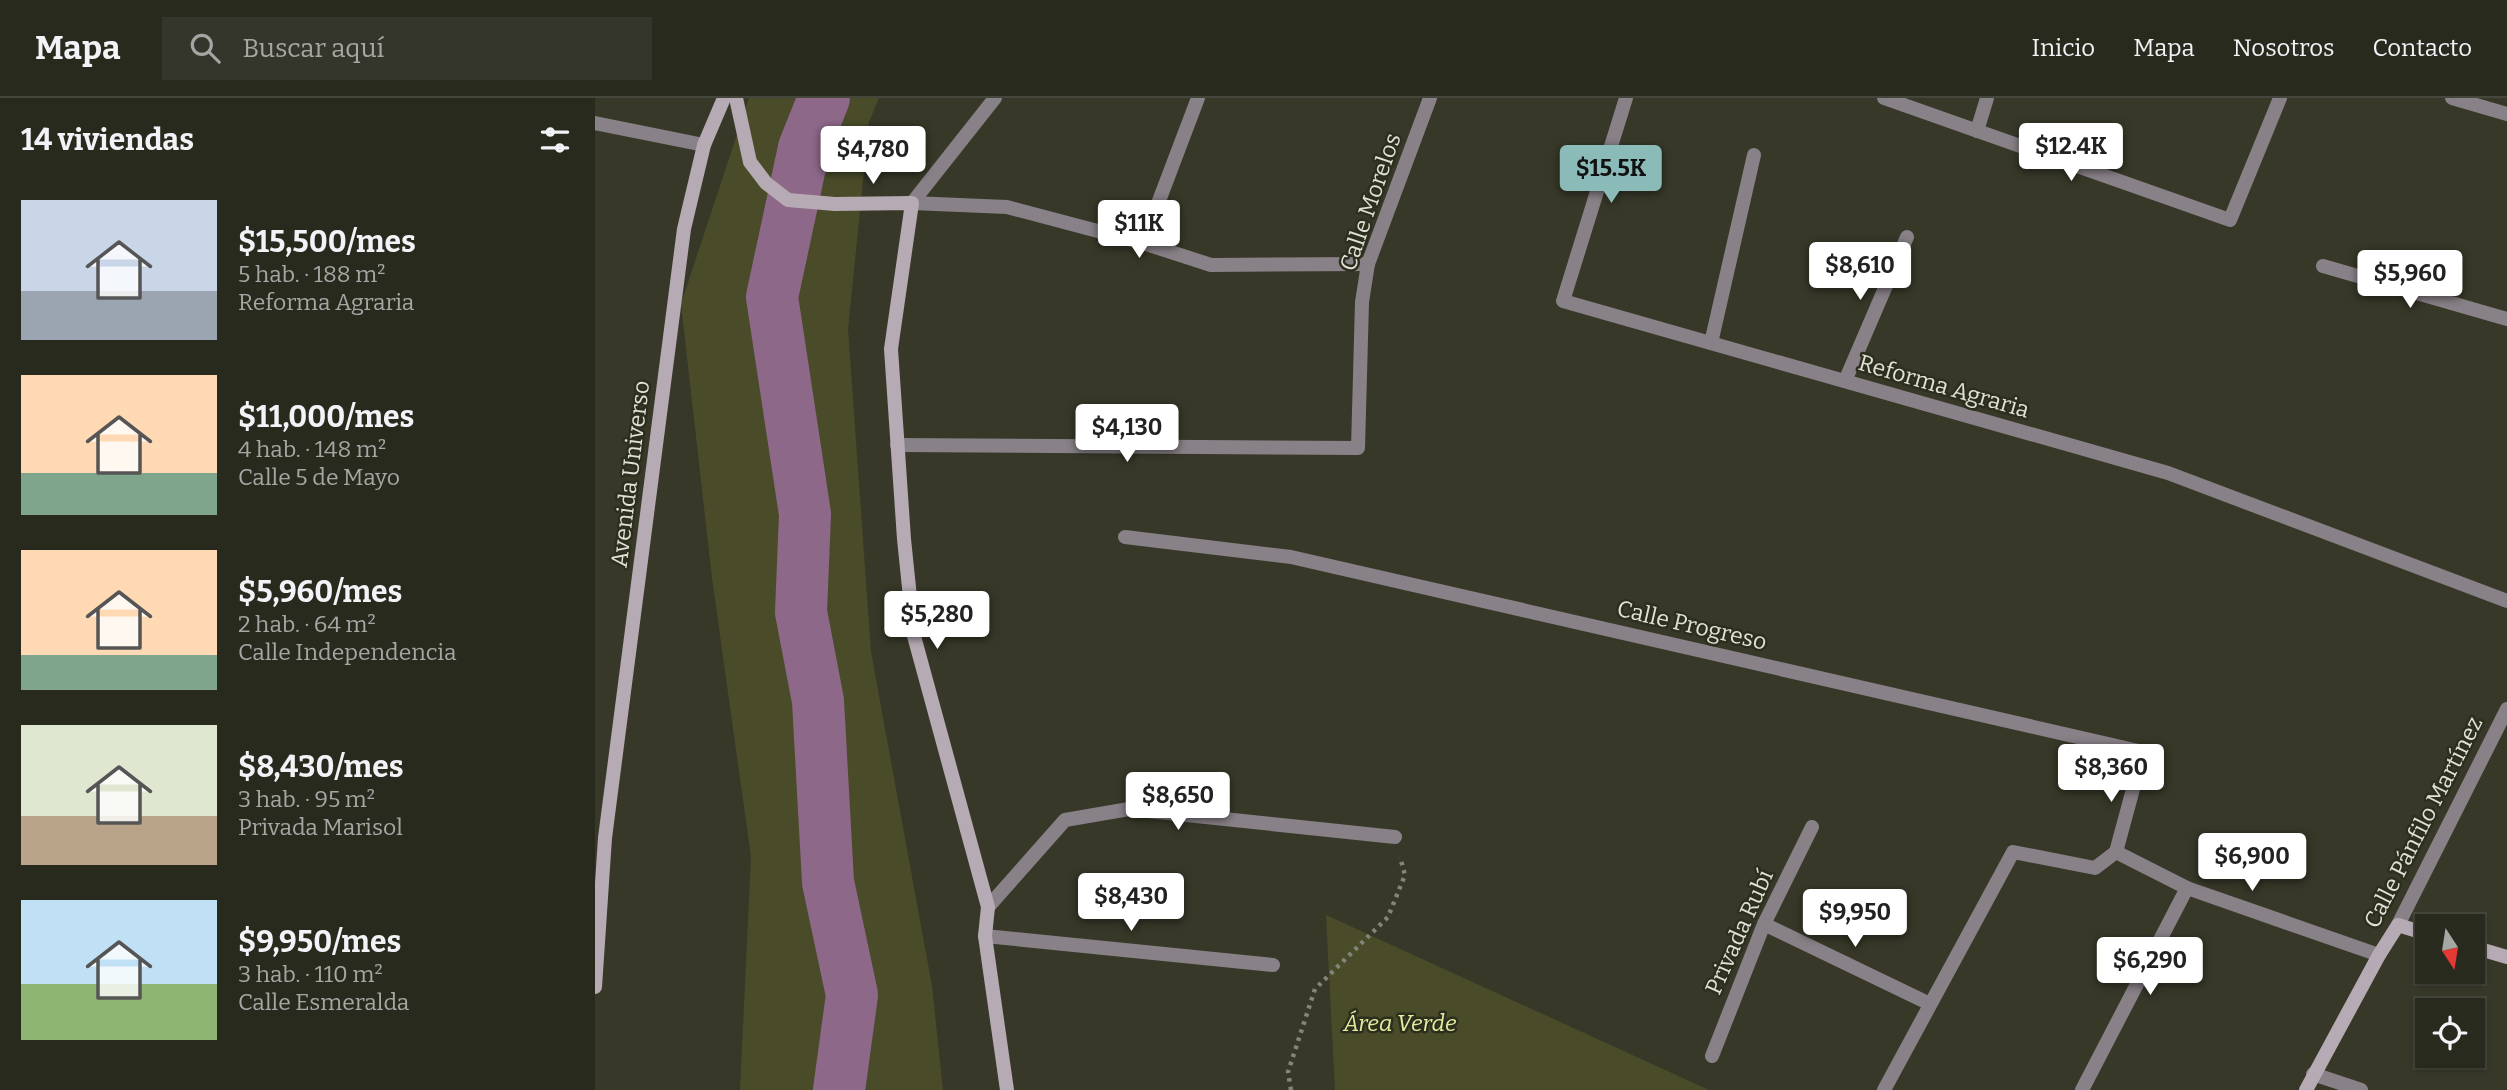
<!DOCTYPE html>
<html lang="es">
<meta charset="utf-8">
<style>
body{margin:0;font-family:Bitter,serif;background:#35362b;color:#f1f3f6;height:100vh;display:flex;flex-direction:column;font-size:26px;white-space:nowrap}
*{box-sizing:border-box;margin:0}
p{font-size:23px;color:#a5a7a4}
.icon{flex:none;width:38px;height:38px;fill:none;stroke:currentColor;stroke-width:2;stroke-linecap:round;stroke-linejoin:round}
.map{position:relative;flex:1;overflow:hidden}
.sheet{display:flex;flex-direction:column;background:#292a1e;width:595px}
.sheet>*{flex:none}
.needle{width:46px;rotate:168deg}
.tools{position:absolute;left:1820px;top:816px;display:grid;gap:14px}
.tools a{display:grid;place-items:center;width:70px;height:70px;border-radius:0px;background:#292a1e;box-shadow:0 2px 5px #0004,0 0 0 2px #45463c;font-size:35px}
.price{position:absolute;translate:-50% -60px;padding:0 16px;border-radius:7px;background:#fff;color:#222;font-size:23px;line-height:46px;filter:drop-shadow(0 2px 4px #0008)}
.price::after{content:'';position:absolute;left:50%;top:42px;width:21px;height:16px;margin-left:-10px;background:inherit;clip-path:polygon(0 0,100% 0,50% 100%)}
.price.selected{background:#8bbbb9;color:#111}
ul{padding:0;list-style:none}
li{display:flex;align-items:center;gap:21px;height:175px;padding:0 21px}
li span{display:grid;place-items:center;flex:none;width:196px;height:140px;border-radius:0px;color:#555}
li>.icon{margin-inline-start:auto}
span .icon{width:84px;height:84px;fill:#fffc;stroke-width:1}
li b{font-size:30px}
h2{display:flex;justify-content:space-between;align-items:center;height:84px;padding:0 21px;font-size:30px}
header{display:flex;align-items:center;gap:42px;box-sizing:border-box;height:98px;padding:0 35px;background:#292a1e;border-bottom:2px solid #45463c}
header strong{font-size:33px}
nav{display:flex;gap:38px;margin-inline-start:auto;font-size:24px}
.search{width:490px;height:63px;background:#35362b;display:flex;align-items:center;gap:18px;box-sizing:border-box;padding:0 24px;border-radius:0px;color:#a5a7a4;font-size:26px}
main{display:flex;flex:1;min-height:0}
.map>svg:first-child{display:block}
.green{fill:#4a4c29}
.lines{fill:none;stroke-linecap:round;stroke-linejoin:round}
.river{stroke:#8e6889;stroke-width:52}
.path{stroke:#848578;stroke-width:4.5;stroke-dasharray:3.5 5;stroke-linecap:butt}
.street{stroke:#888187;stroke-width:14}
.secondary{stroke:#b6abb4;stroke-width:14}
.labels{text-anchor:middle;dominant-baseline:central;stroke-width:5;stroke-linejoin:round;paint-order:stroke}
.street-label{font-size:23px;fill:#e0e2d7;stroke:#2d2e1e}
.park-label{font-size:23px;font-style:italic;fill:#e5eb9f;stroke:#2d2e1e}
</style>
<header>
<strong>Mapa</strong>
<div class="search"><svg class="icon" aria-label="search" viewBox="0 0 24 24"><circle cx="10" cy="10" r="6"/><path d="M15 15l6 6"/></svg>Buscar aquí</div>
<nav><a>Inicio</a><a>Mapa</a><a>Nosotros</a><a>Contacto</a></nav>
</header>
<main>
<section class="sheet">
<h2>14 viviendas<svg class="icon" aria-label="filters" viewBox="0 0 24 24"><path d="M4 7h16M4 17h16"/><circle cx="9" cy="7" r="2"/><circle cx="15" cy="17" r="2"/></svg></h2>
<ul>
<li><span style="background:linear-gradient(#c9d6e8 65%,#9aa5b1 0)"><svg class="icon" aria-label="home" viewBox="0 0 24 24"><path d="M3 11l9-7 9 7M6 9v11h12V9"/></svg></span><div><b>$15,500/mes</b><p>5 hab. · 188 m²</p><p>Reforma Agraria</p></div></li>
<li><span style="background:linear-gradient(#ffd9b3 70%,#7fa58c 0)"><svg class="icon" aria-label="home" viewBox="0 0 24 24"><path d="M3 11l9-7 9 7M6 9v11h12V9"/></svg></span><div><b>$11,000/mes</b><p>4 hab. · 148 m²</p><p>Calle 5 de Mayo</p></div></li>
<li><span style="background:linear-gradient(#ffd9b3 75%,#7fa58c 0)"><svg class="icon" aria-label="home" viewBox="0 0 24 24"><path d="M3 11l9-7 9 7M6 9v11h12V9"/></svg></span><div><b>$5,960/mes</b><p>2 hab. · 64 m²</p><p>Calle Independencia</p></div></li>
<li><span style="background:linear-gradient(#dfe7d0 65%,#b9a48a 0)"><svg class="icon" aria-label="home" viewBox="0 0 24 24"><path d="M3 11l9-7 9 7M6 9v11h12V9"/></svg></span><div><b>$8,430/mes</b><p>3 hab. · 95 m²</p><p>Privada Marisol</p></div></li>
<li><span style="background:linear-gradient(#bfe0f5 60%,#8fb573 0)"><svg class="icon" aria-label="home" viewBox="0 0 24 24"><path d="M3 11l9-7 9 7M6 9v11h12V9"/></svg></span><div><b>$9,950/mes</b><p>3 hab. · 110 m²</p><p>Calle Esmeralda</p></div></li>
</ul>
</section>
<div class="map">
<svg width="1912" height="992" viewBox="0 0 1912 992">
<rect width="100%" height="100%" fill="#373828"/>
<g class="green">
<path d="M154,0H284L274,24L253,231L276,554L337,888L348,992H145L156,759L117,480L86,206Z"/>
<path d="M731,817L1114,992H740Z"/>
</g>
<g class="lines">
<path class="river" d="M229,0L209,50L177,199L210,416L206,514L223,603L233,784L257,897L244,992"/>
<path class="path" d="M696,992L693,974L720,891L793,819L810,777L805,759"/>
<g class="street">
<path d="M1031,0L968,203L1573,375L1912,503"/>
<path d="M1289,0L1635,122L1685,0"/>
<path d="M1857,0L1912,16"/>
<path d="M0,25L109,47"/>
<path d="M1382,33L1392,0"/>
<path d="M317,105L412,109L548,145L616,167L773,166"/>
<path d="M317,105L400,0"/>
<path d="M548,145L603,0"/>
<path d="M1728,168L1912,221"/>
<path d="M1116,245L1159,57"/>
<path d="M1250,283L1312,139"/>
<path d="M302,347L763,350L767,204L773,166L835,0"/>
<path d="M530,439L696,459L1548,654L1521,754L1500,770L1418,754L1289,992"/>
<path d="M1521,754L1592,790L1784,857"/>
<path d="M393,809L470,722L534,711L800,739"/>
<path d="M1169,826L1335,906"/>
<path d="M1803,827L1912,611"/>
<path d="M390,838L678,867"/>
<path d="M1117,958L1169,826L1217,729"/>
<path d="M1718,976L1766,992"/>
<path d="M1487,992L1592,790"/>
</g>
<g class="secondary">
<path d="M141,0L155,64L171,85L193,102L240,106L317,105L296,251L309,441L319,538L393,809L390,838L412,992"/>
<path d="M1878,849L1912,859"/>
<path d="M0,889L10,740L89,131L109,47L129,0"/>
<path d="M1711,992L1784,857L1803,827L1832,836"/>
</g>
</g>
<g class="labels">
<g class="street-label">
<text transform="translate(775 104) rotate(-71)">Calle Morelos</text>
<text transform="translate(1349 288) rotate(16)">Reforma Agraria</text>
<text transform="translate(35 376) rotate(-83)">Avenida Universo</text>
<text transform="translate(1097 527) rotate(13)">Calle Progreso</text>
<text transform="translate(1828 724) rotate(-63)">Calle Pánfilo Martínez</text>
<text transform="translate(1144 834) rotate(-66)">Privada Rubí</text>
</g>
<g class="park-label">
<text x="805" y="925">Área Verde</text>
</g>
</g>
</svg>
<div class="tools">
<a><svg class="needle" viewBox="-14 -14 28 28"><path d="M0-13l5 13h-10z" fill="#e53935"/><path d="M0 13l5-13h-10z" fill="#a5a7a4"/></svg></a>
<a><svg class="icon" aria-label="locate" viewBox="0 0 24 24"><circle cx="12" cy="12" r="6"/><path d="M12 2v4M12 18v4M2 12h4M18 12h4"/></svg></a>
</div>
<b class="price" style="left:1476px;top:85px">$12.4K</b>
<b class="price" style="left:278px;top:88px">$4,780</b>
<b class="price selected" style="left:1016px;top:107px">$15.5K</b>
<b class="price" style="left:544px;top:162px">$11K</b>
<b class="price" style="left:1265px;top:204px">$8,610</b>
<b class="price" style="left:1815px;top:212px">$5,960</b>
<b class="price" style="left:532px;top:366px">$4,130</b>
<b class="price" style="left:342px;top:553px">$5,280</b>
<b class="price" style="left:1516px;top:706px">$8,360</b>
<b class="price" style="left:583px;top:734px">$8,650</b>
<b class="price" style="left:1657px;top:795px">$6,900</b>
<b class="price" style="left:536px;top:835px">$8,430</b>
<b class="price" style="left:1260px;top:851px">$9,950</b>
<b class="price" style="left:1555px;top:899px">$6,290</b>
</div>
</main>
